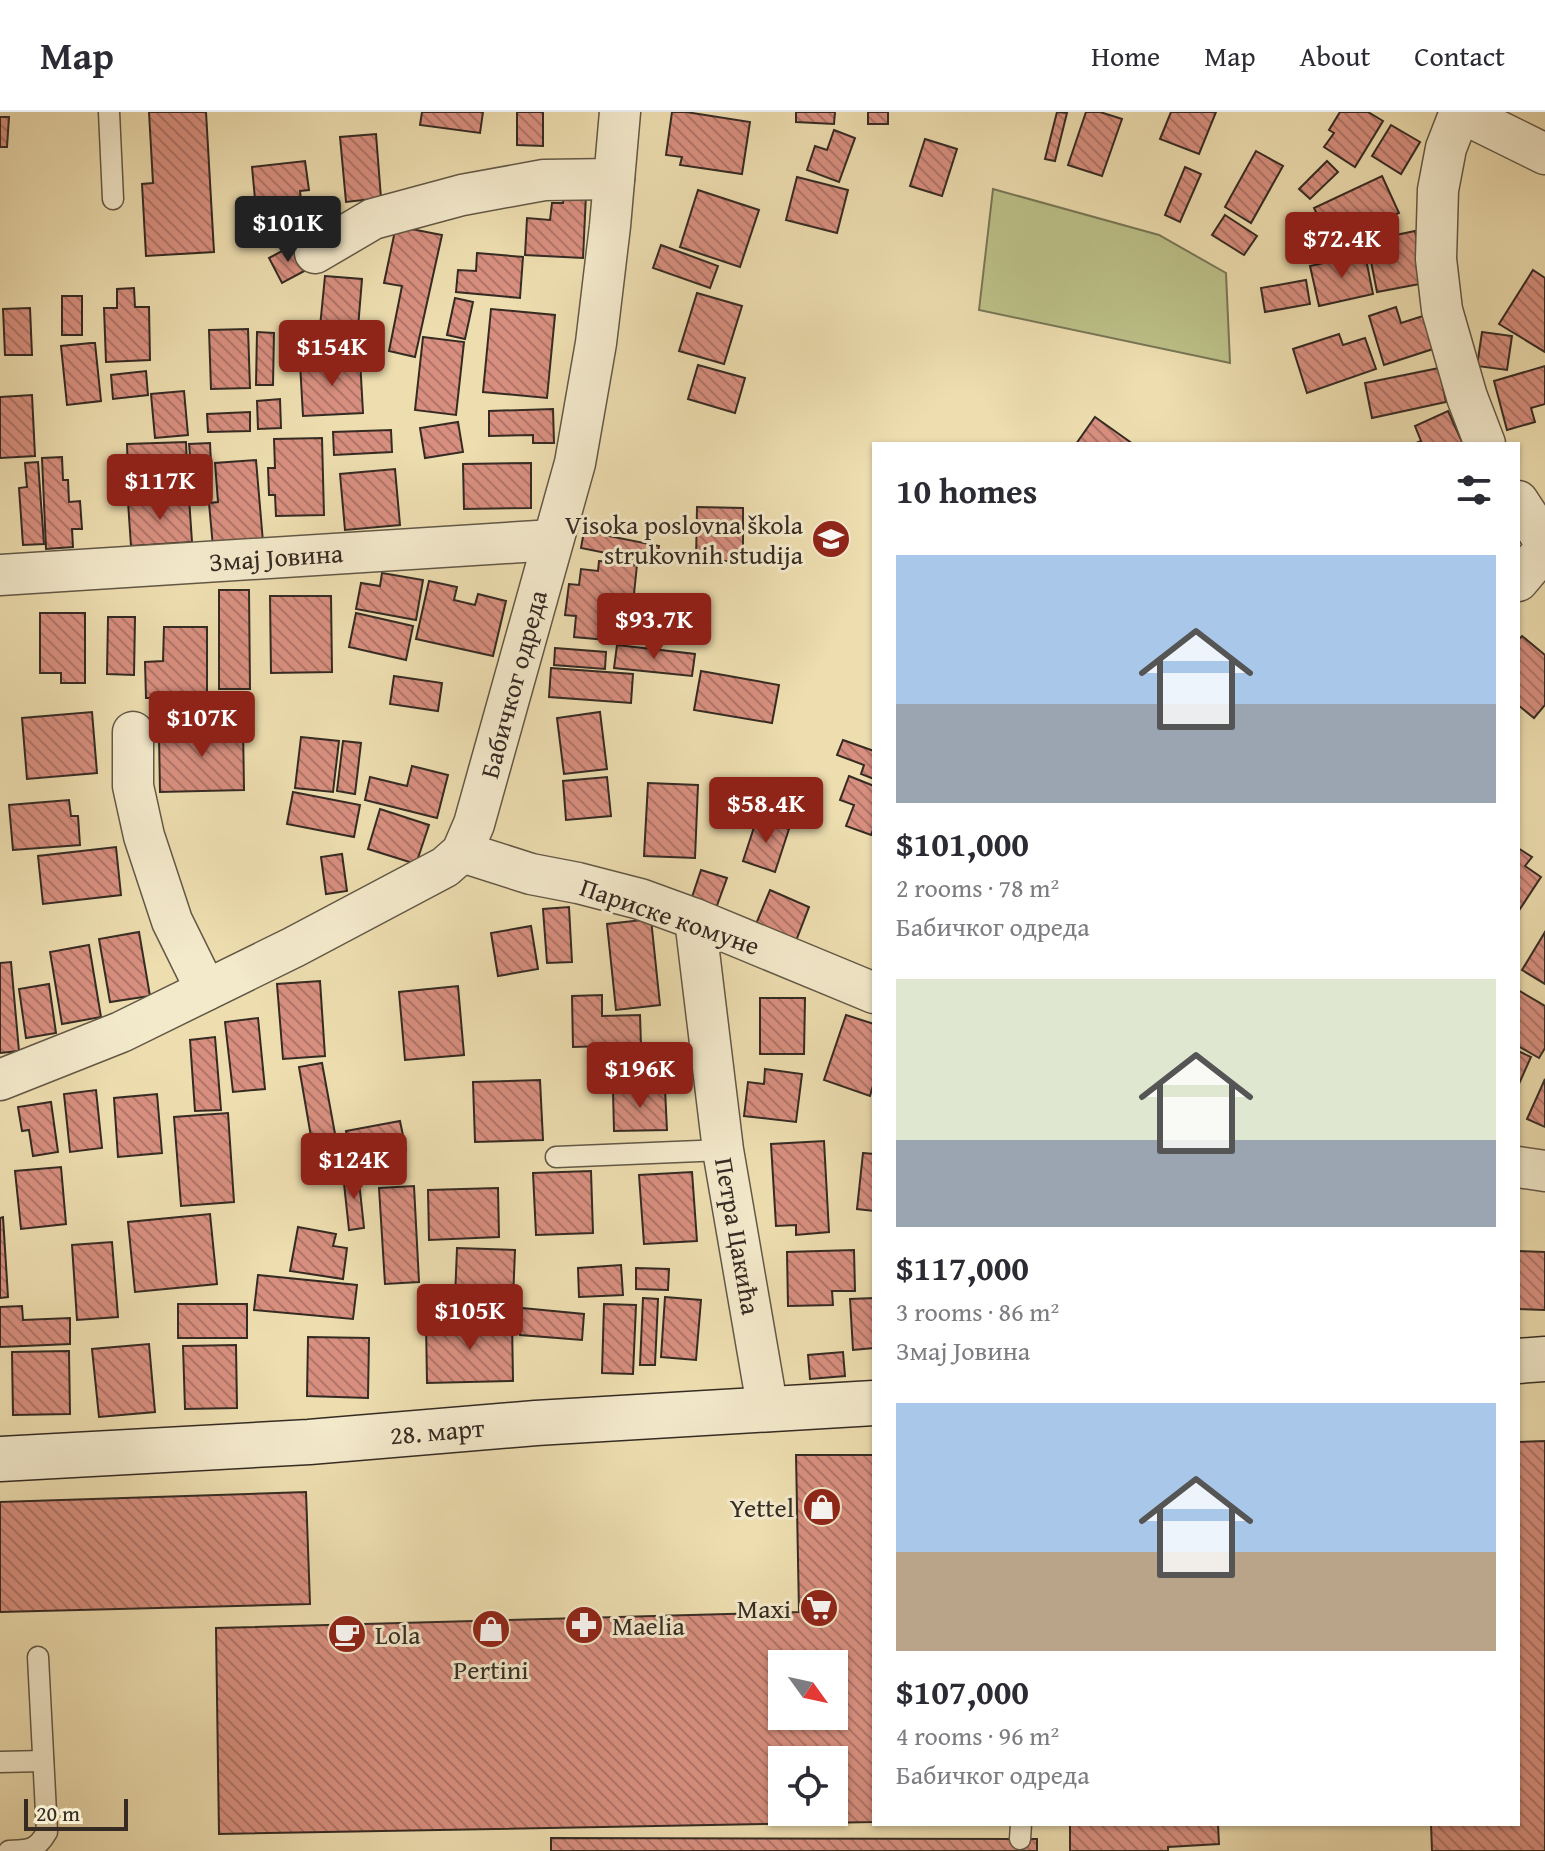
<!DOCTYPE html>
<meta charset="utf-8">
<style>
body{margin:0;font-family:"Gentium Book Plus",serif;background:#f2f2f3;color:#2b2b33;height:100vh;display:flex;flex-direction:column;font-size:30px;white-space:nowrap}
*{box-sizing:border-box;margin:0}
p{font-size:26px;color:#7c7c81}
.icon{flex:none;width:44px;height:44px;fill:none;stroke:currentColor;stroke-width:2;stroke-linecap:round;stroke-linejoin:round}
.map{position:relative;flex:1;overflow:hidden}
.panel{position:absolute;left:872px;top:330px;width:648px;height:1384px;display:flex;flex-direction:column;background:#fff;border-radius:0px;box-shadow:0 2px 6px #0004}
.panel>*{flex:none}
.needle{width:52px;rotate:123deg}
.buttons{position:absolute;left:768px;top:1538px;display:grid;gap:16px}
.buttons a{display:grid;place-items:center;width:80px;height:80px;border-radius:0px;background:#fff;box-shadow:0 2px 6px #0004;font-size:40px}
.scale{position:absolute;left:24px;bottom:20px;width:104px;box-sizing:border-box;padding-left:8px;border:4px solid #352b23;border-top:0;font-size:22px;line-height:28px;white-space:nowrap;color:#352b23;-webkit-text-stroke:6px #f3e9cb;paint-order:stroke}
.price{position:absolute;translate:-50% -68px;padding:0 18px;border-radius:8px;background:#8f2418;color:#fff;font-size:26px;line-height:52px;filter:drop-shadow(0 2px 4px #0008)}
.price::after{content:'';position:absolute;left:50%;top:48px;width:24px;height:18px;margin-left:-12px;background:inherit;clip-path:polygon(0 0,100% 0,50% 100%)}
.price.selected{background:#222;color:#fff}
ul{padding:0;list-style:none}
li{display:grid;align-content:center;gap:16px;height:424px;padding:0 24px}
li span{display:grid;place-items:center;height:248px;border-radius:0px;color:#555}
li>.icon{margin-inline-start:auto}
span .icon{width:144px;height:144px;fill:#fffc;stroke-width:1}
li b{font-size:34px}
h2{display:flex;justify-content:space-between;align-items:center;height:96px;padding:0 24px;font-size:34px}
header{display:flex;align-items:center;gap:48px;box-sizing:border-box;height:112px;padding:0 40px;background:#fff;border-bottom:2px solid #e1e1e2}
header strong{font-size:38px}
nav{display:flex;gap:44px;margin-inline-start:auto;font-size:28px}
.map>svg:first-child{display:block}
.grass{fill:#bcc088;stroke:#787656;stroke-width:2}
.building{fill:url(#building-back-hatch);stroke:#352b23;stroke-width:2;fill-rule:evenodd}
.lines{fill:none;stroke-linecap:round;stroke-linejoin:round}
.lane-casing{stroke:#635846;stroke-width:23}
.street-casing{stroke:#635846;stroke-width:43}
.secondary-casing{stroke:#352b23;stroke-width:47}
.lane{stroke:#f3e9cb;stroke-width:20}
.street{stroke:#f3e9cb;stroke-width:40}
.secondary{stroke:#f3e9cb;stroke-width:44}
.labels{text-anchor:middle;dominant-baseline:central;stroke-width:6;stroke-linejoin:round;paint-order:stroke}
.poi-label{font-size:26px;fill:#352b23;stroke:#f3e9cb;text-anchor:end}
.street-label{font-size:26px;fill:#352b23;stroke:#f3e9cb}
</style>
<header>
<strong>Map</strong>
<nav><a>Home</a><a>Map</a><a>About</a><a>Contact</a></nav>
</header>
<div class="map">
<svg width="1545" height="1739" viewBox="0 0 1545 1739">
<defs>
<pattern id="building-back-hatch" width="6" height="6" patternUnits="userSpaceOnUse" patternTransform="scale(2)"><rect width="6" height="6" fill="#d88f7f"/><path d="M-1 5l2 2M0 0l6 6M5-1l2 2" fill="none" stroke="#b07568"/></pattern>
</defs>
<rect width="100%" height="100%" fill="#edddaf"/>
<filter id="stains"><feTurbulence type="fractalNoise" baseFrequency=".0025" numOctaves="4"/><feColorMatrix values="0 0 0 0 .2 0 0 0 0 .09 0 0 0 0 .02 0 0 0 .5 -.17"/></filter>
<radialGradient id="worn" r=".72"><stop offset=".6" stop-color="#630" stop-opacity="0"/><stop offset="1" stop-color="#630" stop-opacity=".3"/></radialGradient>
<path class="grass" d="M993,77L1159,123L1226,161L1230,251L979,198Z"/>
<g class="building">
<path d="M149,0H206L214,140L146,144L142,72L153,71Z"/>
<path d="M422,0H483L480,21L420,13Z"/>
<path d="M517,0H543V34L517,33Z"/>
<path d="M672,0H686L750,10L742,62L680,53L682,45L666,43Z"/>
<path d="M796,0H835L834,12L796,10Z"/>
<rect x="868" y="0" width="20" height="12"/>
<path d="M1057,0L1067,1L1055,49L1045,47Z"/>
<path d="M1086,0H1100L1122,7L1102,64L1068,53Z"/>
<path d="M1171,0H1216L1199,42L1160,27Z"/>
<path d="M1340,0H1368L1383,9L1355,55L1324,35L1334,21L1329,18Z"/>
<path d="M0,5H9L7,35H0Z"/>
<path d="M1391,13L1420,30L1401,62L1372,44Z"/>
<path d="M834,18L855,26L839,70L807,58L815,34L827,38Z"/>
<path d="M376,22L381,86L346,90L340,25Z"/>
<path d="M925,27L957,37L942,84L910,74Z"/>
<path d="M1256,39L1283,54L1251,111L1225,95Z"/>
<path d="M305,49L309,78L300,79L304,115L258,119L252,55Z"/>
<path d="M1327,49L1338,60L1310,87L1299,77Z"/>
<path d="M1185,55L1201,62L1180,110L1165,103Z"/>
<path d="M1382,64L1399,101L1331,132L1314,96Z"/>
<path d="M797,65L848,78L837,121L786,108Z"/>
<path d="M698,78L759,98L740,155L680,135Z"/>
<path d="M564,82L586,83L583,146L525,143L527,106L550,108L552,91H563Z"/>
<path d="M1225,103L1257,124L1244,143L1212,123Z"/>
<path d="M396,114L442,123L415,245L389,239L402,174L384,171Z"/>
<path d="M1415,119L1425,171L1377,180L1367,129Z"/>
<path d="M295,132L308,157L282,171L269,146Z"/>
<path d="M661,133L718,154L710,176L653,156Z"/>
<path d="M477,141L523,145L520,186L456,180L458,158L476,159Z"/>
<path d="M1365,142L1373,182L1319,194L1310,154Z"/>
<path d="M1533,158L1545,166V240L1499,212Z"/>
<path d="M325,164L362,167L357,228L319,225Z"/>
<path d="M1306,168L1310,192L1265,200L1261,176Z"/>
<path d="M134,176L135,195H149L150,248L106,250L104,196H117V177Z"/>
<path d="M697,181L742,194L724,252L679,239Z"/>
<rect x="62" y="184" width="20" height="39"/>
<path d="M455,186L473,190L465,227L447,223Z"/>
<path d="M1396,195L1401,211L1426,203L1436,236L1384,253L1369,204Z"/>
<path d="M30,196L32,243H5L3,197Z"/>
<path d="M491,197L555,203L547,286L483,280Z"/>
<path d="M248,217L250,276L211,277L209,218Z"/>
<rect x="281" y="217" width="23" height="29"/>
<path d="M257,220L274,221L273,273H256Z"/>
<path d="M1482,220L1512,224L1507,258L1477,254Z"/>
<path d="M1339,222L1343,233L1365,226L1376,257L1307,281L1293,237Z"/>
<path d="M423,225L464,230L456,303L415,298Z"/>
<path d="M91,231H95L101,289L67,293L61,234Z"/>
<path d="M360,247L363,301L303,304L300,251Z"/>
<path d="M698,253L745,266L735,301L688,287Z"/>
<path d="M1545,254V292L1531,296L1535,310L1507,318L1494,269Z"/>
<path d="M1439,256L1446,290L1372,306L1365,271Z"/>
<path d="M146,259L148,283L113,287L111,263Z"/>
<path d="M184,279L188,323L155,326L151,282Z"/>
<path d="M32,283L35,344L0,346V285Z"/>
<path d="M280,287L281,316L258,317L257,289Z"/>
<path d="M553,297L554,331H533V323L489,324V299Z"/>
<path d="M1448,299L1463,332H1414L1421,329L1415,314Z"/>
<path d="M250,300V319L208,320L207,302Z"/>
<path d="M1095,305L1133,332H1076Z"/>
<path d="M458,310L463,340L425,346L420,316Z"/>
<path d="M391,318L392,340L334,343L333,320Z"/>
<path d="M322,326L324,403L276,404L275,383H269L268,356H275L274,327Z"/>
<path d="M186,330L188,379L158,381L157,360L128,362L127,332Z"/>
<path d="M210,331L211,352L191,353L189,332Z"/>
<path d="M62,345L63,368H68L69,390L80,389L82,417H72L73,435L46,437L42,346Z"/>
<path d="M256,348L263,430L213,435L209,391L218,390L215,351Z"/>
<path d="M38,350L44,432L23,433L19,376L27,375L25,351Z"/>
<path d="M531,351V396L464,397L463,352Z"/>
<path d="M395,357L400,413L345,418L340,362Z"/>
<path d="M189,386L192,430L131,434L128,390Z"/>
<path d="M697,395L743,396V449H696Z"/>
<path d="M584,419L659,434L656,451L581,436Z"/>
<path d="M599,449L637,453L629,530L574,525L576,504L565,503L569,472L579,473L581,457L598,459Z"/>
<path d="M382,461L423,468L416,508L356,497L361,471L380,474Z"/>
<path d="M429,469L457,475L454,488L475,493L478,482L506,489L493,544L416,527Z"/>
<path d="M219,478H249L250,577H219Z"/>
<path d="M270,484H331L332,560L271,561Z"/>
<path d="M40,501H85V571H61V561H40Z"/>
<path d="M356,501L413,514L406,548L349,535Z"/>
<path d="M108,505H135L134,563L107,562Z"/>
<path d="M164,515H207V586H146L145,550L163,549Z"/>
<path d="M1522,524L1545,543V593L1534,606L1518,593V528Z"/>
<path d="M617,533L695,542L692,564L614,556Z"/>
<path d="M555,536L606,540L605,557L554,553Z"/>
<path d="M551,556L633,562L631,591L549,585Z"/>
<path d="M701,559L779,573L772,611L694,598Z"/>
<path d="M394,564L442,571L438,599L390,592Z"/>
<path d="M92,600L97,661L27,667L22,606Z"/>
<path d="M600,600L607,657L564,662L557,606Z"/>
<path d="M243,613L244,678L160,680L159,624H169V615Z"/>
<path d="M301,625L339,629L333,680L295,676Z"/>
<path d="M843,628L874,639V667L861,662L864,653L837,643Z"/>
<path d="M343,629L361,631L355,682L337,679Z"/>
<path d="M412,654L448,663L437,706L365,688L370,665L407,674Z"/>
<path d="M849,664L874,674V715L871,723L846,714L854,693L840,688Z"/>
<path d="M607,665L611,704L566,708L563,669Z"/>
<path d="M648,671L698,673L695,746L644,744Z"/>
<path d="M293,680L360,693L354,725L287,712Z"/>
<path d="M69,688L71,704H78L80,733L13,738L9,693Z"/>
<path d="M380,697L429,713L416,752L368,737Z"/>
<path d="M757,706L789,717L775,760L743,749Z"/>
<path d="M116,735L121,783L43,792L38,744Z"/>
<path d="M1518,736L1532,745L1525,754L1541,765L1518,800Z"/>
<path d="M342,742L347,779L326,782L321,745Z"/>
<path d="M701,758L727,766L715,799L690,791Z"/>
<path d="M770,778L809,795L796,829L756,812Z"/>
<path d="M569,795L572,850L547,851L543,797Z"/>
<path d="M651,807L660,893L616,898L607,812Z"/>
<path d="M531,814L538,857L498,864L491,821Z"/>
<path d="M139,820L150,884L110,890L99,827Z"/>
<path d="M1545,820V872L1522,858Z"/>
<path d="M89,833L101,905L62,912L50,840Z"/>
<path d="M11,850L19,939L0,941V851Z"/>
<path d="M320,869L325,944L283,947L277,872Z"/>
<path d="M49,872L56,921L26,926L19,877Z"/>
<path d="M458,874L464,943L405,948L399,880Z"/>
<path d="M1518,878L1545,894V936L1539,946L1518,934Z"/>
<path d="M602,883V904L640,903L641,933L573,935L572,884Z"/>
<path d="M760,886H805L804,942H760Z"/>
<path d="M846,903L874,912V970L870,984L824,968Z"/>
<path d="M258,906L265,977L233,980L225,910Z"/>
<path d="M215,925L221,998L195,999L190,928Z"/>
<path d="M1518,939L1531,945L1518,974Z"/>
<path d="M322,951L338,1038L314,1042L299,955Z"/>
<path d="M765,957L802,962L796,1010L744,1004L748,970L764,972Z"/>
<path d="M1545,967V1015L1527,1007Z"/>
<path d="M540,968L543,1028L475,1030L473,970Z"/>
<path d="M665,977L667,1018L614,1019L613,979Z"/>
<path d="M96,978L102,1036L70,1040L64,982Z"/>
<path d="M157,982L162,1041L118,1045L114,986Z"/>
<path d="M51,990L58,1040L33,1044L29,1018L22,1019L18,995Z"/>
<path d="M228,1001L234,1090L181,1094L174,1005Z"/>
<path d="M400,1009L406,1038L352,1048L346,1019Z"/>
<path d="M824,1029L829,1120L796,1123V1113L776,1114L771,1032Z"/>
<path d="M863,1041L874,1042V1099L857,1097Z"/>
<path d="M61,1055L66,1112L21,1117L15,1059Z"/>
<path d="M591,1059L593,1121L536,1123L533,1061Z"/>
<path d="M358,1060L364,1116L349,1118L343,1062Z"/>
<path d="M692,1060L697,1129L644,1132L639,1063Z"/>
<path d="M414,1074L419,1170L385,1172L379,1076Z"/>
<path d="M498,1076L499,1125L429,1128L428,1078Z"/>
<path d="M210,1102L217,1172L135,1180L128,1110Z"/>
<path d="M3,1105L8,1185L0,1186V1106Z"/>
<path d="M298,1115L336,1122L333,1134L347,1136L343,1167L290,1159Z"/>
<path d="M112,1130L118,1205L77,1208L72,1133Z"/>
<path d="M457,1136L515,1138L513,1188L455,1186Z"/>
<path d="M854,1138L855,1179H832L833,1193L788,1194L787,1140Z"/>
<path d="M1518,1139L1545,1140V1198L1518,1197Z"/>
<path d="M621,1153L623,1183L579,1185L578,1156Z"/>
<path d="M636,1156L669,1157L668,1178L636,1177Z"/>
<path d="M258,1163L357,1173L353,1207L254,1198Z"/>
<path d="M665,1185L701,1188L696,1248L661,1245Z"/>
<path d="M643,1186L658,1187L655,1253H640Z"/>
<path d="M874,1186V1236L853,1238L850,1187Z"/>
<rect x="178" y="1192" width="69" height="34"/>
<path d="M604,1192L636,1193L633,1262L602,1261Z"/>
<path d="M22,1194L23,1208L70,1206V1232L0,1235V1195Z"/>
<path d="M522,1196L584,1202L582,1228L520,1223Z"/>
<path d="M512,1208L513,1269L427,1271L426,1210Z"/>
<path d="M308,1225L369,1226L368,1286L307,1284Z"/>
<path d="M149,1232L155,1300L99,1305L92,1237Z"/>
<path d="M236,1233L237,1296L185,1297L183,1234Z"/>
<path d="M69,1239L70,1302L13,1303L12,1240Z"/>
<path d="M843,1240L845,1264L810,1267L808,1243Z"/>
<path d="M1545,1329V1739H1432L1431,1712H1518V1330Z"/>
<path d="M796,1343H874V1710L219,1722L216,1516L799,1500ZM782,1552H834V1604H782ZM782,1648H834V1700H782Z"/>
<path d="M306,1380L310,1492L0,1500V1390Z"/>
<path d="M1070,1712H1218L1219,1732L1168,1735V1739H1070Z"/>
<path d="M551,1726L1037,1727V1739H551Z"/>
</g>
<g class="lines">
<defs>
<g id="lane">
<path d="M109,0L113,87"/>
<path d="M556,1045L723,1038"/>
<path d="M0,1650L43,1649"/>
<path d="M1020,1727L1021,1712"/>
<path d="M9,1739C29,1738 36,1739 47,1720L38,1545"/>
</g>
<g id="street">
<path d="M1460,0L1446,36L1438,78L1436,147L1442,198L1467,285L1485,332"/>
<path d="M1460,0L1545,42"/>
<path d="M315,141L373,107L462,83L544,68L614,67"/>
<path d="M1518,389L1545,430"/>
<path d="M0,463L553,428"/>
<path d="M1518,469L1545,437"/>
<path d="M133,620V674L144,724L172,809L206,878"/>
<path d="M462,740L531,762L578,771L640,787L695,807L874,881"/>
<path d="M695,807L723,1038L768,1299"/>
<path d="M0,968L121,920L294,835L445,755L462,740L474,712L575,351L596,231L610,114L620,0"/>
<path d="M1518,1055L1545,1059"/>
</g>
<g id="secondary">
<path d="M1518,1249L1545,1247"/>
<path d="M0,1347L309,1330L536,1311L874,1291"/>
</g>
</defs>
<use href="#lane" class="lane-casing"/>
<use href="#street" class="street-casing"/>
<use href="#secondary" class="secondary-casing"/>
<use href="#lane" class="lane"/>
<use href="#street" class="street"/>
<use href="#secondary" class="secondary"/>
</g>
<defs>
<symbol id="school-disc" viewBox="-11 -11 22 22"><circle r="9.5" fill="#8f2418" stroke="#f3e9cb"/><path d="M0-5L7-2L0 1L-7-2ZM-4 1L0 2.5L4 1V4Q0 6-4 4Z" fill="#fff"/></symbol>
<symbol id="shop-disc" viewBox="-11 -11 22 22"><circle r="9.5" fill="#8f2418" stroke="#f3e9cb"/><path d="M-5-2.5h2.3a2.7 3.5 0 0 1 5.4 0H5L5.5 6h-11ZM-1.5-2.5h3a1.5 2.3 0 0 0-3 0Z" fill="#fff"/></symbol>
<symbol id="supermarket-disc" viewBox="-11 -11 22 22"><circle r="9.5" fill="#8f2418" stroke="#f3e9cb"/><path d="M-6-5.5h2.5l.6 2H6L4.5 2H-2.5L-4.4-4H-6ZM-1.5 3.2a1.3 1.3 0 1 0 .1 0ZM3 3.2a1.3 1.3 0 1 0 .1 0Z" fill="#fff"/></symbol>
<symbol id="pharmacy-disc" viewBox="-11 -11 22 22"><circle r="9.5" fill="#8f2418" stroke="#f3e9cb"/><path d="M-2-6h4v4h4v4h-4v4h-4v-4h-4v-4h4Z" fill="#fff"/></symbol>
<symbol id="cafe-disc" viewBox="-11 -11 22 22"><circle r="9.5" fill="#8f2418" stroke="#f3e9cb"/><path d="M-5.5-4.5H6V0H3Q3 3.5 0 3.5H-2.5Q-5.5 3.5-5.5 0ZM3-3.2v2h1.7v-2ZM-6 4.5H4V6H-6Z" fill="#fff"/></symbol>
</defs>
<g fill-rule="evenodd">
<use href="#school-disc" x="809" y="405" width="44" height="44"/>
<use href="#shop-disc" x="800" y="1373" width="44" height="44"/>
<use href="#supermarket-disc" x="797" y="1474" width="44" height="44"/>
<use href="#pharmacy-disc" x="562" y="1491" width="44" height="44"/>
<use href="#shop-disc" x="469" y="1495" width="44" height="44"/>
<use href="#cafe-disc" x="325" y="1500" width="44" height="44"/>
</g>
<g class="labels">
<g class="poi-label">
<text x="803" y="412">Visoka poslovna škola<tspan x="803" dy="30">strukovnih studija</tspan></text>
<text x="794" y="1395">Yettel</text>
<text x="791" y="1496">Maxi</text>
<text x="612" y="1513" text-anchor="start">Maelia</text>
<text x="375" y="1522" text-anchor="start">Lola</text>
<text x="491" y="1557" text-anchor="middle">Pertini</text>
</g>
<g class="street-label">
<text transform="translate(276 445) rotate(-4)">Змај Јовина</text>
<text transform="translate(513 572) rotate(-75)">Бабичког одреда</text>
<text transform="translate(670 804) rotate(19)">Париске комуне</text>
<text transform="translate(738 1124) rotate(80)">Петра Цакића</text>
<text transform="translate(437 1319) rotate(-5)">28. март</text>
</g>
</g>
<rect width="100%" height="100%" filter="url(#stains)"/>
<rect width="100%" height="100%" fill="url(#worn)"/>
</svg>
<div class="buttons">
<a><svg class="needle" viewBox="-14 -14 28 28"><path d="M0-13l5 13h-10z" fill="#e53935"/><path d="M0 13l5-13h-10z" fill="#7c7c81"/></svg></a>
<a><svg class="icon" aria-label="locate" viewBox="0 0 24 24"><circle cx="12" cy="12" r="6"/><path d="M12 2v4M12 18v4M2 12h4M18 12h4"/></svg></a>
</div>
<div class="scale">20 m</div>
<b class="price selected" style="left:288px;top:152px">$101K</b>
<b class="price" style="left:1342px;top:168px">$72.4K</b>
<b class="price" style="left:332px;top:276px">$154K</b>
<b class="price" style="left:160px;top:410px">$117K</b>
<b class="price" style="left:654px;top:549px">$93.7K</b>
<b class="price" style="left:202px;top:647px">$107K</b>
<b class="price" style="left:766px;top:733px">$58.4K</b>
<b class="price" style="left:640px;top:998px">$196K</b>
<b class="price" style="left:354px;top:1089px">$124K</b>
<b class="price" style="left:470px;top:1240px">$105K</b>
<section class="panel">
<h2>10 homes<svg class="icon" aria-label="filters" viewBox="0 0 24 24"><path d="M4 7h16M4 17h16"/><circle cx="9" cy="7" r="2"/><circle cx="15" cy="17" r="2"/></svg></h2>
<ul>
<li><span style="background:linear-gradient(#a9c7e8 60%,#9aa5b1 0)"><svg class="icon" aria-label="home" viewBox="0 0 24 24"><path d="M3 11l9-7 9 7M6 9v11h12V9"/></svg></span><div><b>$101,000</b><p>2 rooms · 78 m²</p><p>Бабичког одреда</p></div></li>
<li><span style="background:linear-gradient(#dfe7d0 65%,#9aa5b1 0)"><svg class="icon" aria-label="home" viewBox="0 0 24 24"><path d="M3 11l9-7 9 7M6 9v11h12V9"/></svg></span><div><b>$117,000</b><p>3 rooms · 86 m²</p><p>Змај Јовина</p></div></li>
<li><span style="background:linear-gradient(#a9c7e8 60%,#b9a48a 0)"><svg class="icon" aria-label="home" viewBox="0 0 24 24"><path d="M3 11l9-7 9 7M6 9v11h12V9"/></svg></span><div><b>$107,000</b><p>4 rooms · 96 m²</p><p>Бабичког одреда</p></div></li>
</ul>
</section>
</div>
